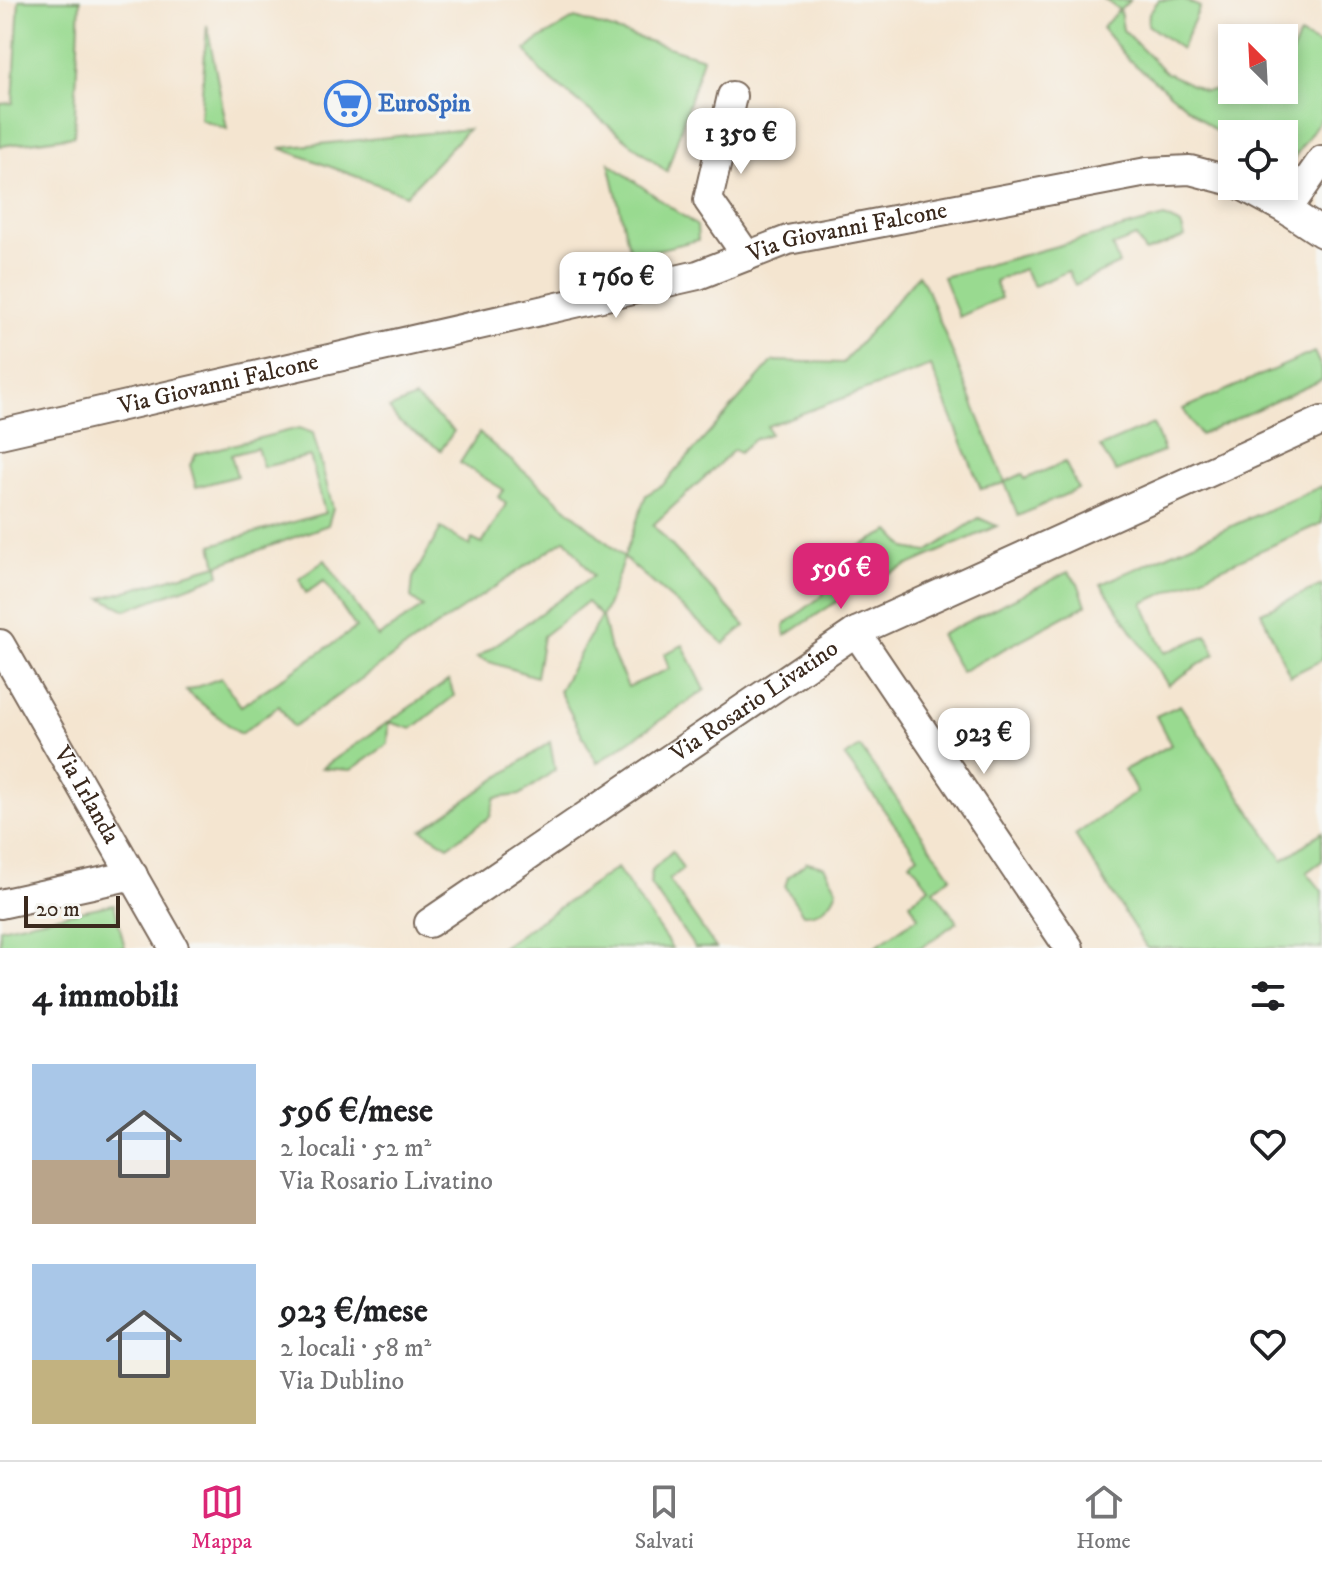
<!DOCTYPE html>
<html lang="it">
<meta charset="utf-8">
<style>
body{margin:0;font-family:"IM FELL DW Pica",serif;background:#f6f6f6;color:#202124;height:100vh;display:flex;flex-direction:column;font-size:30px;white-space:nowrap}
*{box-sizing:border-box;margin:0}
p{font-size:26px;color:#757577}
.icon{flex:none;width:44px;height:44px;fill:none;stroke:currentColor;stroke-width:2;stroke-linecap:round;stroke-linejoin:round}
.map{position:relative;height:948px;overflow:hidden}
.sheet{display:flex;flex-direction:column;background:#fff;flex:1}
.sheet>*{flex:none}
.needle{width:52px;rotate:336deg}
.buttons{position:absolute;left:1218px;top:24px;display:grid;gap:16px}
.buttons a{display:grid;place-items:center;width:80px;height:80px;border-radius:0px;background:#fff;box-shadow:0 4px 12px #0003;font-size:40px}
.scale{position:absolute;left:24px;bottom:20px;width:96px;box-sizing:border-box;padding-left:8px;border:4px solid #3b2a1e;border-top:0;font-size:22px;line-height:28px;white-space:nowrap;color:#3b2a1e;-webkit-text-stroke:6px #f6f6f2;paint-order:stroke}
.price{position:absolute;translate:-50% -68px;padding:0 18px;border-radius:16px;background:#fff;color:#222;font-size:26px;line-height:52px;filter:drop-shadow(0 2px 4px #0008)}
.price::after{content:'';position:absolute;left:50%;top:48px;width:24px;height:18px;margin-left:-12px;background:inherit;clip-path:polygon(0 0,100% 0,50% 100%)}
.price.on{background:#db2777;color:#fff}
ul{padding:0;list-style:none}
li{display:flex;align-items:center;gap:24px;height:200px;padding:0 32px}
li span{display:grid;place-items:center;flex:none;width:224px;height:160px;border-radius:0px;color:#555}
li>.icon{margin-inline-start:auto}
span .icon{width:96px;height:96px;fill:#fffc;stroke-width:1}
li b{font-size:34px}
h2{display:flex;justify-content:space-between;align-items:center;height:96px;padding:0 32px;font-size:34px}
.menu{display:flex;justify-content:space-around;align-items:center;height:112px;border-top:2px solid #e0e0e0;background:#fff;font-size:22px;color:#757577}
.menu a{display:grid;justify-items:center;gap:4px}
.menu .on{color:#db2777}
.map>svg:first-child{display:block}
.green{fill:#99da90;stroke:#6a8257;stroke-width:2}
.lines{fill:none;stroke-linecap:round;stroke-linejoin:round}
.street-casing{stroke:#7c6b5c;stroke-width:32}
.street{stroke:#fff;stroke-width:28}
.labels{text-anchor:middle;dominant-baseline:central;stroke-width:6;stroke-linejoin:round;paint-order:stroke}
.shop-label{font-size:24px;font-weight:bold;fill:#366cbe;stroke:#f6f6f2;text-anchor:start}
.street-label{font-size:24px;fill:#3b2a1e;stroke:#f6f6f2}
</style>
<div class="map">
<svg width="1322" height="948" viewBox="0 0 1322 948">
<rect width="100%" height="100%" fill="#f6f6f2"/>
<filter id="ink" filterUnits="userSpaceOnUse"><feTurbulence type="fractalNoise" baseFrequency=".0125" numOctaves="2"/><feDisplacementMap in="SourceGraphic" scale="16" xChannelSelector="R" yChannelSelector="G"/><feConvolveMatrix kernelMatrix="1 2 1 2 8 2 1 2 1" color-interpolation-filters="sRGB"/></filter>
<filter id="wash" filterUnits="userSpaceOnUse"><feTurbulence type="fractalNoise" baseFrequency=".006" numOctaves="4" result="noise"/><feDisplacementMap in="SourceGraphic" scale="32" xChannelSelector="R" yChannelSelector="G"/><feGaussianBlur stdDeviation="1.8" result="paint"/><feColorMatrix in="noise" values="0 0 0 0 0 0 0 0 0 0 0 0 0 0 0 0 0 1.4 0 .05"/><feComposite in="paint" operator="in"/></filter>
<g filter="url(#wash)">
<rect width="100%" height="100%" fill="#f4e5d0"/>
<g class="green">
<path d="M19,0H80L74,136L0,146V104L13,103Z"/>
<path d="M1105,0H1130L1120,10L1123,30L1165,72L1204,91L1218,90L1270,102L1275,90H1284V71L1300,35L1322,46V117L1287,168L1284,167V134H1232V144L1128,59L1102,28L1119,10Z"/>
<path d="M1159,0H1184L1200,7L1181,49L1148,25L1149,13Z"/>
<path d="M575,18L703,58L667,172L541,72L526,50L535,42Z"/>
<path d="M207,25L227,129L200,119Z"/>
<path d="M468,129L406,195L280,148Z"/>
<path d="M609,163L697,226L698,240L631,256Z"/>
<path d="M1164,217L1181,225L1185,237L1145,252L1136,237L1112,246L1119,264L1075,285L1068,271L1034,286L1023,269L995,281L1001,298L959,317L943,277Z"/>
<path d="M918,275L925,285L1005,482L1022,474L1025,479L1065,462L1078,489L1018,516L1005,483L981,489L931,366L767,426L770,434L753,440L739,453L734,450L653,525L745,626L724,644L624,558L608,604L602,616L609,646L628,687L669,669L664,654L683,645L705,690L597,763L559,691L601,616L587,602L543,636L536,677L477,658L593,576L566,539L419,638L293,727L279,706L240,734L186,691L221,678L241,706L356,628L324,581L306,593L299,579L325,560L378,637L423,607L411,598L413,578L441,528L470,546L472,539L482,544L506,504L498,497L504,490L460,463L479,433L624,557L646,495L663,485L773,361L843,363Z"/>
<path d="M1314,352L1322,369V380L1200,435L1183,409Z"/>
<path d="M415,398L454,431L441,450L399,422L389,409Z"/>
<path d="M1153,424L1164,451L1116,472L1100,447Z"/>
<path d="M299,428L313,433L333,508L328,525L218,565L220,575L126,610L102,598L217,565L212,545L325,513L310,456L263,467L257,448L231,455L237,476L196,487L190,465L196,454Z"/>
<path d="M1322,486V523L1143,603L1165,653L1207,635L1215,654L1168,685L1101,584Z"/>
<path d="M979,518L997,526L875,580L858,547L890,531L906,548L927,552Z"/>
<path d="M829,564L845,596L785,636L784,625L823,595Z"/>
<path d="M1068,572L1078,583L1086,605L961,672L940,635Z"/>
<path d="M1322,585V660L1290,676L1261,612Z"/>
<path d="M449,680L454,696L412,729L389,722L388,744L351,770L322,768Z"/>
<path d="M1180,705L1283,860L1322,832V861L1307,872L1322,891V948H1147L1075,835L1137,792L1124,770L1171,745L1156,716Z"/>
<path d="M550,742L555,770L520,795L495,798L490,817L448,846L422,830Z"/>
<path d="M860,747L951,876L934,890L957,922L921,948H873L918,917L910,903L929,887L910,862L918,856L845,757Z"/>
<path d="M672,851L683,869L669,880L716,948H695L650,884L652,870Z"/>
<path d="M807,862L824,866L837,889C833,904 819,915 803,914L785,887L788,877Z"/>
<path d="M617,868L672,948H500Z"/>
<path d="M114,904L125,948H0V928Z"/>
</g>
</g>
<g filter="url(#ink)">
<g class="lines">
<defs>
<g id="street">
<path d="M732,96L708,200L747,256"/>
<path d="M1243,186L1287,210L1322,233"/>
<path d="M1287,210L1322,160"/>
<path id="s1" d="M0,434L698,275L788,240L1147,172L1190,170L1232,181"/>
<path d="M856,632L1069,948"/>
<path id="s2" d="M0,644L174,948"/>
<path d="M0,904L133,875"/>
<path id="s3" d="M429,923L856,632L1322,421"/>
</g>
</defs>
<use href="#street" class="street-casing"/>
<use href="#street" class="street"/>
</g>
</g>
<defs>
<symbol id="supermarket-ring" viewBox="-11 -11 22 22"><circle r="9.5" fill="#f6f6f2" stroke="#3f7fe0" stroke-width="1.5"/><path d="M-6-5.5h2.5l.6 2H6L4.5 2H-2.5L-4.4-4H-6ZM-1.5 3.2a1.3 1.3 0 1 0 .1 0ZM3 3.2a1.3 1.3 0 1 0 .1 0Z" fill="#3f7fe0"/></symbol>
</defs>
<g fill-rule="evenodd">
<use href="#supermarket-ring" x="322" y="78" width="51" height="51"/>
</g>
<g class="labels">
<g class="shop-label">
<text x="378" y="104">EuroSpin</text>
</g>
<g class="street-label">
<text stroke="none"><textPath href="#s1" startOffset="872">Via Giovanni Falcone</textPath></text>
<text stroke="none"><textPath href="#s1" startOffset="224">Via Giovanni Falcone</textPath></text>
<text stroke="none"><textPath href="#s3" startOffset="394">Via Rosario Livatino</textPath></text>
<text stroke="none"><textPath href="#s2" startOffset="174">Via Irlanda</textPath></text>
</g>
</g>
</svg>
<div class="buttons">
<a><svg class="needle" viewBox="-14 -14 28 28"><path d="M0-13l5 13h-10z" fill="#e53935"/><path d="M0 13l5-13h-10z" fill="#757577"/></svg></a>
<a><svg class="icon" aria-label="locate" viewBox="0 0 24 24"><circle cx="12" cy="12" r="6"/><path d="M12 2v4M12 18v4M2 12h4M18 12h4"/></svg></a>
</div>
<div class="scale">20 m</div>
<b class="price" style="left:741px;top:176px">1 350 €</b>
<b class="price" style="left:616px;top:320px">1 760 €</b>
<b class="price on" style="left:841px;top:611px">596 €</b>
<b class="price" style="left:984px;top:776px">923 €</b>
</div>
<section class="sheet">
<h2>4 immobili<svg class="icon" aria-label="filters" viewBox="0 0 24 24"><path d="M4 7h16M4 17h16"/><circle cx="9" cy="7" r="2"/><circle cx="15" cy="17" r="2"/></svg></h2>
<ul>
<li><span style="background:linear-gradient(#a9c7e8 60%,#b9a48a 0)"><svg class="icon" aria-label="home" viewBox="0 0 24 24"><path d="M3 11l9-7 9 7M6 9v11h12V9"/></svg></span><div><b>596 €/mese</b><p>2 locali · 52 m²</p><p>Via Rosario Livatino</p></div><svg class="icon" aria-label="heart" viewBox="0 0 24 24"><path d="M12 20l-8-8c-3-5 5-10 8-4 3-6 11-1 8 4z"/></svg></li>
<li><span style="background:linear-gradient(#a9c7e8 60%,#c2b280 0)"><svg class="icon" aria-label="home" viewBox="0 0 24 24"><path d="M3 11l9-7 9 7M6 9v11h12V9"/></svg></span><div><b>923 €/mese</b><p>2 locali · 58 m²</p><p>Via Dublino</p></div><svg class="icon" aria-label="heart" viewBox="0 0 24 24"><path d="M12 20l-8-8c-3-5 5-10 8-4 3-6 11-1 8 4z"/></svg></li>
</ul>
</section>
<nav class="menu">
<a class="on"><svg class="icon" aria-label="map" viewBox="0 0 24 24"><path d="M3 6l6-2 6 2 6-2v14l-6 2-6-2-6 2zM9 4v14M15 6v14"/></svg>Mappa</a>
<a><svg class="icon" aria-label="saved" viewBox="0 0 24 24"><path d="M7 4h10v16l-5-4-5 4z"/></svg>Salvati</a>
<a><svg class="icon" aria-label="home" viewBox="0 0 24 24"><path d="M3 11l9-7 9 7M6 9v11h12V9"/></svg>Home</a>
</nav>
